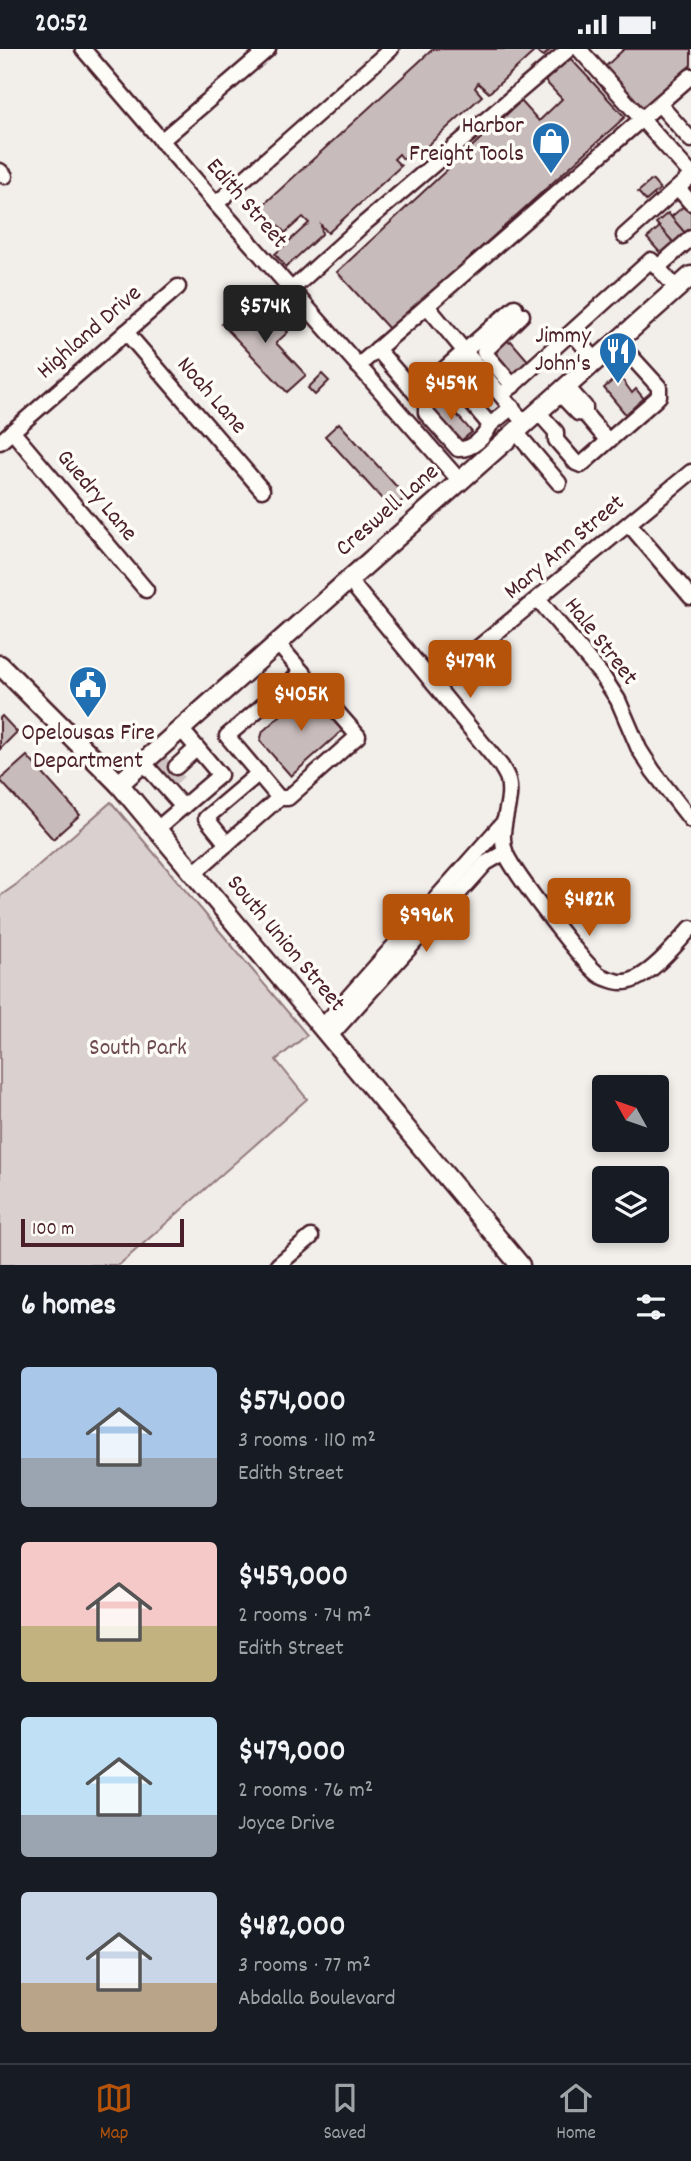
<!DOCTYPE html>
<meta charset="utf-8">
<style>
body{margin:0;font-family:Dekko,sans-serif;background:#20242c;color:#f1f3f6;height:100vh;display:flex;flex-direction:column;font-size:26px;white-space:nowrap}
*{box-sizing:border-box;margin:0}
p{font-size:23px;color:#9ea1a6}
.icon{flex:none;width:38px;height:38px;fill:none;stroke:currentColor;stroke-width:2;stroke-linecap:round;stroke-linejoin:round}
.map{position:relative;height:1216px;overflow:hidden}
.details{display:flex;flex-direction:column;background:#171b24;flex:1}
.details>*{flex:none}
.needle{width:46px;rotate:310deg}
.fabs{position:absolute;left:592px;top:1026px;display:grid;gap:14px}
.fabs a{display:grid;place-items:center;width:77px;height:77px;border-radius:7px;background:#171b24;box-shadow:0 4px 10px #0003;font-size:35px}
.scale{position:absolute;left:21px;bottom:18px;width:163px;box-sizing:border-box;padding-left:7px;border:4px solid #4a1f2b;border-top:0;font-size:19px;line-height:24px;white-space:nowrap;color:#4a1f2b;-webkit-text-stroke:5px #fdfcf7;paint-order:stroke}
.price{position:absolute;translate:-50% -60px;padding:0 16px;border-radius:7px;background:#b45309;color:#fff;font-size:23px;line-height:46px;filter:drop-shadow(0 2px 4px #0008)}
.price::after{content:'';position:absolute;left:50%;top:42px;width:21px;height:16px;margin-left:-10px;background:inherit;clip-path:polygon(0 0,100% 0,50% 100%)}
.price.on{background:#222;color:#fff}
ul{padding:0;list-style:none}
li{display:flex;align-items:center;gap:21px;height:175px;padding:0 21px}
li span{display:grid;place-items:center;flex:none;width:196px;height:140px;border-radius:7px;color:#555}
li>.icon{margin-inline-start:auto}
span .icon{width:84px;height:84px;fill:#fffc;stroke-width:1}
li b{font-size:30px}
h2{display:flex;justify-content:space-between;align-items:center;height:84px;padding:0 21px;font-size:30px}
.status{display:flex;justify-content:space-between;align-items:center;height:49px;padding:0 35px;background:#171b24;direction:ltr}
.status svg{height:19px;fill:currentColor}
.tab-bar{display:flex;justify-content:space-around;align-items:center;height:98px;border-top:2px solid #363941;background:#171b24;font-size:19px;color:#9ea1a6}
.tab-bar a{display:grid;justify-items:center;gap:4px}
.tab-bar .on{color:#b45309}
.map>svg:first-child{display:block}
.green{fill:#d9d0cf;stroke:#92787d;stroke-width:2}
.building{fill:#c8bbbb;stroke:#4a1f2b;stroke-width:2}
.lines{fill:none;stroke-linecap:round;stroke-linejoin:round}
.minor-tunnel{stroke:#d0c5c5;stroke-width:14;stroke-dasharray:14 7;stroke-linecap:butt}
.minor-casing{stroke:#4a1f2b;stroke-width:19}
.major-casing{stroke:#4a1f2b;stroke-width:23}
.minor{stroke:#fdfcf7;stroke-width:14}
.major{stroke:#fdfcf7;stroke-width:18}
.labels{text-anchor:middle;dominant-baseline:central;stroke-width:7;stroke-linejoin:round;paint-order:stroke}
.poi-label{font-size:24px;fill:#4a1f2b;stroke:#fdfcf7;text-anchor:end}
.street-label{font-size:24px;fill:#4a1f2b;stroke:#fdfcf7}
.park-label{font-size:24px;fill:#6e4b54;stroke:#fdfcf7}
</style>
<div class="status"><b>20:52</b><svg viewBox="0 0 49 12"><path d="M0 12V9h3v3zM5 12V6h3v6zM10 12V3h3v9zM15 12V0h3v12zM26 1h20v11H26zM47 4h2v5h-2z"/></svg></div>
<div class="map">
<svg width="691" height="1216" viewBox="0 0 691 1216">
<rect width="100%" height="100%" fill="#f2efeb"/>
<filter id="ink" filterUnits="userSpaceOnUse"><feTurbulence type="fractalNoise" baseFrequency=".0143" numOctaves="2"/><feDisplacementMap in="SourceGraphic" scale="14" xChannelSelector="R" yChannelSelector="G"/><feConvolveMatrix kernelMatrix="1 2 1 2 8 2 1 2 1" color-interpolation-filters="sRGB"/></filter>
<g filter="url(#ink)">
<path class="green" d="M111,753L307,986L276,1011L307,1050L119,1216H0V847L17,835Z"/>
<g class="building">
<path d="M433,0H551L544,7L535,2L489,44L478,34L475,39L482,47L423,101L419,96L403,110L399,105L394,110L401,117L328,184L321,176L322,185L286,218L275,205L309,174L303,168L285,184L261,158Z"/>
<path d="M624,0H691V16L643,59L605,18Z"/>
<path d="M570,9L625,68L390,281L337,223L521,52L539,72L562,50L545,32Z"/>
<path d="M652,131L660,140L646,152L638,143Z"/>
<path d="M686,155L691,160V183L663,207L647,189Z"/>
<path d="M668,164L685,184L674,194L656,174Z"/>
<path d="M242,255L260,273L270,264L288,283L276,294L306,326L287,343L222,275Z"/>
<path d="M506,290L509,293L511,292L530,314L513,329L490,304Z"/>
<path d="M322,325L329,332L315,346L308,339Z"/>
<path d="M619,326L632,344L636,340L646,352L627,367L604,339Z"/>
<path d="M443,350L472,383L457,395L431,360Z"/>
<path d="M339,374L406,448L392,461L325,387Z"/>
<path d="M310,640L344,680L291,727L260,692L263,682Z"/>
<path d="M2,667L17,683L0,700V669Z"/>
<path d="M27,707L80,766L53,790L0,731Z"/>
</g>
<g class="lines">
<g class="minor-tunnel">
<path d="M161,723L171,713"/>
<path d="M169,732L180,722"/>
</g>
<defs>
<g id="minor">
<path d="M83,0L216,155L460,432"/>
<path d="M579,0L691,125"/>
<path d="M659,55L691,91"/>
<path d="M161,92L268,0"/>
<path d="M0,122L5,127"/>
<path d="M678,139L691,154"/>
<path d="M216,155L391,0"/>
<path d="M624,187L691,127"/>
<path d="M658,218L691,189"/>
<path d="M291,241L365,174L569,0"/>
<path d="M427,257L525,375"/>
<path d="M126,283L262,441"/>
<path d="M572,283L596,312"/>
<path d="M377,300L416,345L515,258"/>
<path d="M472,311L450,329L490,376L512,358"/>
<path d="M358,317L691,27"/>
<path d="M450,329L426,351V364L458,400C472,401 485,388 490,376"/>
<path d="M513,337L484,303L522,266"/>
<path d="M567,338L585,358V365L608,392"/>
<path d="M559,344L578,364L585,365"/>
<path d="M502,346L651,211L677,240"/>
<path d="M538,363L556,383V391L576,414L581,416L655,351L659,347V338L618,293"/>
<path d="M12,382L146,541"/>
<path d="M516,383L559,434"/>
<path d="M0,393L178,238"/>
<path d="M629,475L691,548"/>
<path d="M348,530L501,717C503,721 507,726 508,731C514,755 496,780 506,805C513,822 585,918 601,927C605,929 616,933 621,933C645,935 676,895 691,879"/>
<path d="M538,550L603,628L618,651L639,700L653,722L691,771"/>
<path d="M434,635L691,423"/>
<path d="M143,713L183,758"/>
<path d="M176,718L197,699"/>
<path d="M279,749H288L358,687L302,623"/>
<path d="M157,780L220,726L181,680"/>
<path d="M227,795L206,769L259,724"/>
<path d="M194,824L279,749L227,687L302,623L278,595"/>
<path d="M322,978L503,774"/>
<path d="M330,987L486,814L505,803"/>
<path d="M278,1216L311,1188"/>
</g>
<g id="major">
<path d="M0,616L119,735L520,1216"/>
<path d="M119,735L691,227"/>
</g>
</defs>
<use href="#minor" class="minor-casing"/>
<use href="#major" class="major-casing"/>
<use href="#minor" class="minor"/>
<use href="#major" class="major"/>
</g>
</g>
<defs>
<symbol id="shop-pin" viewBox="-11 -11 22 30"><path d="M0 17L-7.5 6A9.5 9.5 0 1 1 7.5 6Z" fill="#1f6fb2" stroke="#fdfcf7"/><path d="M-5-2.5h2.3a2.7 3.5 0 0 1 5.4 0H5L5.5 6h-11ZM-1.5-2.5h3a1.5 2.3 0 0 0-3 0Z" fill="#fff"/></symbol>
<symbol id="restaurant-pin" viewBox="-11 -11 22 30"><path d="M0 17L-7.5 6A9.5 9.5 0 1 1 7.5 6Z" fill="#1f6fb2" stroke="#fdfcf7"/><path d="M-5-6h1v4h1v-4h1v4h1v-4h1v5L-1.5 .5V6h-2V.5L-5-1ZM5-6V6H3V1.5H1.5Q1.5-4 5-6Z" fill="#fff"/></symbol>
<symbol id="civic-pin" viewBox="-11 -11 22 30"><path d="M0 17L-7.5 6A9.5 9.5 0 1 1 7.5 6Z" fill="#1f6fb2" stroke="#fdfcf7"/><path d="M-.6-6.5H3V-4.5H.6V-3L4-1V1h2V6H-6V1h2V-1L-.6-3ZM-1.2 2.5V6h2.4V2.5Z" fill="#fff"/></symbol>
</defs>
<g fill-rule="evenodd">
<use href="#shop-pin" x="529" y="70" width="44" height="60"/>
<use href="#restaurant-pin" x="596" y="280" width="44" height="60"/>
<use href="#civic-pin" x="66" y="614" width="44" height="60"/>
</g>
<g class="labels">
<g class="poi-label">
<text x="524" y="78">Harbor<tspan x="524" dy="28">Freight Tools</tspan></text>
<text x="591" y="288">Jimmy<tspan x="591" dy="28">John's</tspan></text>
<text x="88" y="685" text-anchor="middle">Opelousas Fire<tspan x="88" dy="28">Department</tspan></text>
</g>
<g class="street-label">
<text transform="translate(246 155) rotate(49)">Edith Street</text>
<text transform="translate(90 284) rotate(-41)">Highland Drive</text>
<text transform="translate(211 347) rotate(49)">Noah Lane</text>
<text transform="translate(96 447) rotate(50)">Guedry Lane</text>
<text transform="translate(388 462) rotate(-41)">Creswell Lane</text>
<text transform="translate(565 499) rotate(-40)">Mary Ann Street</text>
<text transform="translate(600 593) rotate(52)">Hale Street</text>
<text transform="translate(285 895) rotate(50)">South Union Street</text>
</g>
<g class="park-label">
<text x="138" y="1000">South Park</text>
</g>
</g>
</svg>
<div class="fabs">
<a><svg class="needle" viewBox="-14 -14 28 28"><path d="M0-13l5 13h-10z" fill="#e53935"/><path d="M0 13l5-13h-10z" fill="#9ea1a6"/></svg></a>
<a><svg class="icon" aria-label="layers" viewBox="0 0 24 24"><path d="M12 4l9 5-9 5-9-5zM3 14l9 5 9-5"/></svg></a>
</div>
<div class="scale">100 m</div>
<b class="price on" style="left:265px;top:296px">$574K</b>
<b class="price" style="left:451px;top:373px">$459K</b>
<b class="price" style="left:470px;top:651px">$479K</b>
<b class="price" style="left:301px;top:684px">$405K</b>
<b class="price" style="left:589px;top:889px">$482K</b>
<b class="price" style="left:426px;top:905px">$996K</b>
</div>
<section class="details">
<h2>6 homes<svg class="icon" aria-label="filters" viewBox="0 0 24 24"><path d="M4 7h16M4 17h16"/><circle cx="9" cy="7" r="2"/><circle cx="15" cy="17" r="2"/></svg></h2>
<ul>
<li><span style="background:linear-gradient(#a9c7e8 65%,#9aa5b1 0)"><svg class="icon" aria-label="home" viewBox="0 0 24 24"><path d="M3 11l9-7 9 7M6 9v11h12V9"/></svg></span><div><b>$574,000</b><p>3 rooms · 110 m²</p><p>Edith Street</p></div></li>
<li><span style="background:linear-gradient(#f6c9c9 60%,#c2b280 0)"><svg class="icon" aria-label="home" viewBox="0 0 24 24"><path d="M3 11l9-7 9 7M6 9v11h12V9"/></svg></span><div><b>$459,000</b><p>2 rooms · 74 m²</p><p>Edith Street</p></div></li>
<li><span style="background:linear-gradient(#bfe0f5 70%,#9aa5b1 0)"><svg class="icon" aria-label="home" viewBox="0 0 24 24"><path d="M3 11l9-7 9 7M6 9v11h12V9"/></svg></span><div><b>$479,000</b><p>2 rooms · 76 m²</p><p>Joyce Drive</p></div></li>
<li><span style="background:linear-gradient(#c9d6e8 65%,#b9a48a 0)"><svg class="icon" aria-label="home" viewBox="0 0 24 24"><path d="M3 11l9-7 9 7M6 9v11h12V9"/></svg></span><div><b>$482,000</b><p>3 rooms · 77 m²</p><p>Abdalla Boulevard</p></div></li>
</ul>
</section>
<nav class="tab-bar">
<a class="on"><svg class="icon" aria-label="map" viewBox="0 0 24 24"><path d="M3 6l6-2 6 2 6-2v14l-6 2-6-2-6 2zM9 4v14M15 6v14"/></svg>Map</a>
<a><svg class="icon" aria-label="saved" viewBox="0 0 24 24"><path d="M7 4h10v16l-5-4-5 4z"/></svg>Saved</a>
<a><svg class="icon" aria-label="home" viewBox="0 0 24 24"><path d="M3 11l9-7 9 7M6 9v11h12V9"/></svg>Home</a>
</nav>
